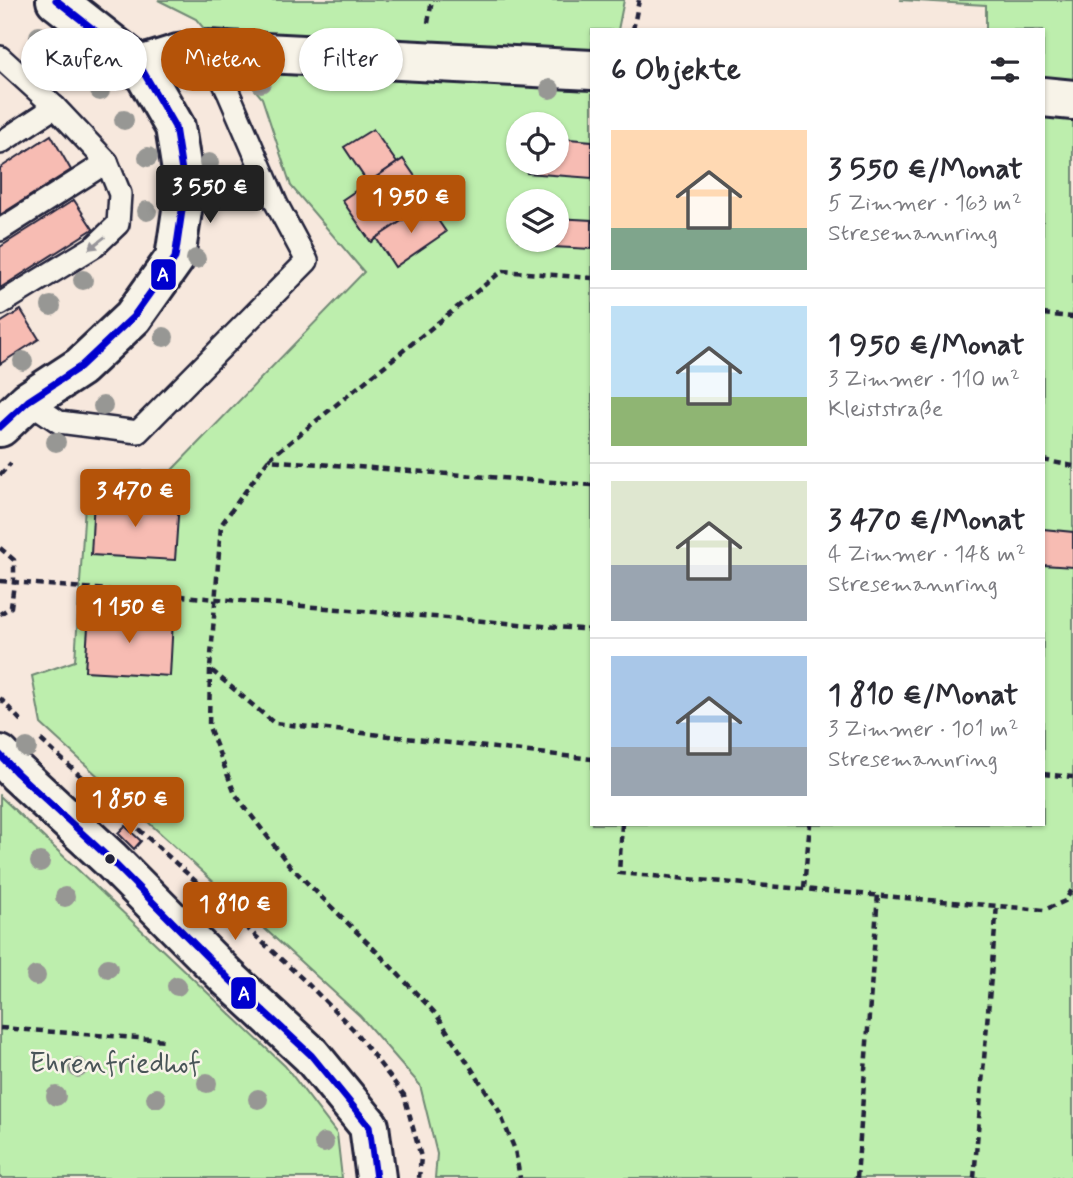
<!DOCTYPE html>
<html lang="de">
<meta charset="utf-8">
<style>
body{margin:0;font-family:Mynerve,sans-serif;background:#f2f2f3;color:#2b2b33;height:100vh;display:flex;flex-direction:column;font-size:26px;white-space:nowrap}
*{box-sizing:border-box;margin:0}
p{font-size:23px;color:#7c7c81}
.icon{flex:none;width:38px;height:38px;fill:none;stroke:currentColor;stroke-width:2;stroke-linecap:round;stroke-linejoin:round}
.map{position:relative;flex:1;overflow:hidden}
.details{position:absolute;left:590px;top:28px;width:455px;height:798px;display:flex;flex-direction:column;background:#fff;border-radius:0px;box-shadow:0 2px 5px #0004}
.details>*{flex:none}
.hud{position:absolute;left:21px;top:28px;width:464px;height:63px;display:flex;gap:14px}
.fabs{position:absolute;left:506px;top:112px;display:grid;gap:14px}
.fabs a{display:grid;place-items:center;width:63px;height:63px;border-radius:50%;background:#fff;box-shadow:0 2px 5px #0004;font-size:35px}
.price{position:absolute;translate:-50% -60px;padding:0 16px;border-radius:7px;background:#b45309;color:#fff;font-size:23px;line-height:46px;filter:drop-shadow(0 2px 4px #0008)}
.price::after{content:'';position:absolute;left:50%;top:42px;width:21px;height:16px;margin-left:-10px;background:inherit;clip-path:polygon(0 0,100% 0,50% 100%)}
.price.selected{background:#222;color:#fff}
ul{padding:0;list-style:none}
li{display:flex;align-items:center;gap:21px;height:175px;padding:0 21px}
li+li{border-top:2px solid #e1e1e2}
li span{display:grid;place-items:center;flex:none;width:196px;height:140px;border-radius:0px;color:#555}
li>.icon{margin-inline-start:auto}
span .icon{width:84px;height:84px;fill:#fffc;stroke-width:1}
li b{font-size:30px}
h2{display:flex;justify-content:space-between;align-items:center;height:84px;padding:0 21px;font-size:30px}
.pill{padding:0 24px;border-radius:32px;background:#fff;box-shadow:0 2px 5px #0004;font-size:24px;line-height:63px}
.pill.selected{background:#b45309;color:#fff}
.map>svg:first-child{display:block}
.green{fill:#bdeead;stroke:#708874;stroke-width:2;fill-rule:evenodd}
.building{fill:#f7bcb3;stroke:#22223b;stroke-width:2}
.lines{fill:none;stroke-linecap:round;stroke-linejoin:round}
.service-casing{stroke:#22223b;stroke-width:26}
.minor-casing{stroke:#22223b;stroke-width:44}
.path{stroke:#22223b;stroke-width:4.5;stroke-dasharray:7 5;stroke-linecap:butt}
.service{stroke:#f7f3e8;stroke-width:21}
.minor{stroke:#f7f3e8;stroke-width:38}
.bus-1-casing{stroke:#f7f3e8;stroke-width:12}
.bus-1{stroke:#0000cd;stroke-width:7}
.tree{fill:#979794}
.oneway{fill:#97959a}
.bus-dot{fill:#22223b;stroke:#f7f3e8;stroke-width:2.5}
.labels{text-anchor:middle;dominant-baseline:central;stroke-width:5;stroke-linejoin:round;paint-order:stroke}
.park-label{font-size:28px;fill:#495558;stroke:#f7f3e8}
.line-badge{stroke:#f7f3e8;stroke-width:2.5}
.badge-label{font-size:19px;text-anchor:middle;font-weight:bold;fill:#fff}
</style>
<div class="map">
<svg width="1073" height="1178" viewBox="0 0 1073 1178">
<rect width="100%" height="100%" fill="#f7e8dd"/>
<filter id="ink" filterUnits="userSpaceOnUse"><feTurbulence type="fractalNoise" baseFrequency=".0143" numOctaves="2"/><feDisplacementMap in="SourceGraphic" scale="14" xChannelSelector="R" yChannelSelector="G"/><feConvolveMatrix kernelMatrix="1 2 1 2 8 2 1 2 1" color-interpolation-filters="sRGB"/></filter>
<g filter="url(#ink)">
<g class="green">
<path d="M158,0H624L618,30H592V824H1043V30H986V5L900,0H1073V1178H435L437,1154L420,1085L360,1016L41,724L32,676L75,661L87,473L172,470L364,272L291,186L262,98L196,19ZM518,124H556V163H518ZM518,201H556V240H518Z"/>
<path d="M0,796L285,1066L337,1134L342,1178H0Z"/>
</g>
<g class="building">
<path d="M373,129L397,163L368,183L344,147Z"/>
<path d="M51,135L71,170L0,215V168Z"/>
<path d="M556,138L592,141V178L527,173L528,163H556Z"/>
<path d="M403,159L432,201L371,242L342,200Z"/>
<path d="M74,200L93,229L0,288V247Z"/>
<path d="M427,204L446,232L395,267L376,238Z"/>
<path d="M556,218L592,220V249L553,247V240H556Z"/>
<path d="M21,310L39,339L0,364V323Z"/>
<path d="M94,498L179,502L175,560L91,555Z"/>
<path d="M1043,529L1073,532V567L1043,565Z"/>
<path d="M89,613L173,619L170,676L85,671Z"/>
<path d="M125,826L141,841L134,849L118,833Z"/>
</g>
<g class="lines">
<defs>
<g id="service">
<path d="M0,57L55,107L107,162L120,194L118,224L95,246L0,304"/>
<path d="M0,143L55,107"/>
<path d="M0,230L107,162"/>
<path d="M28,401L59,422L138,432L307,261L277,205L229,94L208,50"/>
</g>
<g id="minor">
<path d="M140,66L178,54L208,50L592,70"/>
<path d="M1043,97L1073,100"/>
<path d="M0,427L28,401L80,367L133,317L175,258L185,190L175,127L140,66L56,0"/>
<path d="M0,755L17,773L110,859L229,979L311,1055L369,1126L376,1178"/>
</g>
</defs>
<use href="#service" class="service-casing"/>
<use href="#minor" class="minor-casing"/>
<g class="path">
<path d="M428,23L432,0"/>
<path d="M633,30L639,0"/>
<path d="M1043,314L1073,317"/>
<path d="M269,459L502,271L592,278"/>
<path d="M1043,460L1073,466"/>
<path d="M0,475L11,463"/>
<path d="M592,485L268,460L221,525L210,669L274,723L592,759"/>
<path d="M0,548L14,560V583L11,607L0,614"/>
<path d="M0,581L592,630"/>
<path d="M210,669L209,727L235,794L289,865L376,951L436,1014L499,1111L515,1150L520,1178"/>
<path d="M0,698L22,722"/>
<path d="M41,740L306,982L353,1029L404,1095L421,1157L419,1178"/>
<path d="M1043,774L1073,777"/>
<path d="M622,824L619,873L1044,910L1065,901L1073,888"/>
<path d="M804,888L810,824"/>
<path d="M0,1028L166,1040"/>
<path d="M857,1178L878,894"/>
<path d="M974,1178L997,905"/>
</g>
<use href="#service" class="service"/>
<use href="#minor" class="minor"/>
<defs>
<g id="bus-1">
<path d="M0,427L28,401L80,367L133,317L175,258L185,190L175,127L140,66L56,0"/>
<path d="M0,755L17,773L110,859L229,979L311,1055L369,1126L376,1178"/>
</g>
</defs>
<use href="#bus-1" class="bus-1-casing"/>
<use href="#bus-1" class="bus-1"/>
</g>
<g class="tree">
<circle cx="39" cy="36" r="10"/>
<circle cx="73" cy="61" r="10"/>
<circle cx="343" cy="78" r="10"/>
<circle cx="261" cy="83" r="10"/>
<circle cx="550" cy="89" r="10"/>
<circle cx="100" cy="91" r="10"/>
<circle cx="124" cy="120" r="10"/>
<circle cx="148" cy="157" r="10"/>
<circle cx="209" cy="163" r="10"/>
<circle cx="239" cy="186" r="10"/>
<circle cx="147" cy="211" r="10"/>
<circle cx="196" cy="259" r="10"/>
<circle cx="83" cy="280" r="10"/>
<circle cx="51" cy="306" r="10"/>
<circle cx="164" cy="337" r="10"/>
<circle cx="23" cy="361" r="10"/>
<circle cx="103" cy="406" r="10"/>
<circle cx="56" cy="442" r="10"/>
<circle cx="27" cy="748" r="10"/>
<circle cx="97" cy="809" r="10"/>
<circle cx="40" cy="862" r="10"/>
<circle cx="65" cy="897" r="10"/>
<circle cx="108" cy="968" r="10"/>
<circle cx="36" cy="976" r="10"/>
<circle cx="177" cy="986" r="10"/>
<circle cx="78" cy="1068" r="10"/>
<circle cx="207" cy="1083" r="10"/>
<circle cx="56" cy="1096" r="10"/>
<circle cx="156" cy="1098" r="10"/>
<circle cx="258" cy="1099" r="10"/>
<circle cx="324" cy="1143" r="10"/>
</g>
<defs><path id="oneway-solid" d="M-6-.8H1V-3.2L6.5 0L1 3.2V.8H-6Z" transform="scale(1.75)"/></defs>
<use class="oneway" href="#oneway-solid" transform="translate(97 243) rotate(142)"/>
</g>
<circle class="bus-dot" cx="110" cy="859" r="6"/>
<g class="labels">
<g class="park-label">
<text x="115" y="1064">Ehrenfriedhof</text>
</g>
</g>
<g class="line-badge">
<rect x="150" y="258" width="27" height="33" rx="7" fill="#0000cd"/>
<rect x="230" y="976" width="27" height="34" rx="7" fill="#0000cd"/>
</g>
<g class="badge-label">
<text x="163" y="281">A</text>
<text x="244" y="1000">A</text>
</g>
</svg>
<div class="fabs">
<a><svg class="icon" aria-label="locate" viewBox="0 0 24 24"><circle cx="12" cy="12" r="6"/><path d="M12 2v4M12 18v4M2 12h4M18 12h4"/></svg></a>
<a><svg class="icon" aria-label="layers" viewBox="0 0 24 24"><path d="M12 4l9 5-9 5-9-5zM3 14l9 5 9-5"/></svg></a>
</div>
<b class="price selected" style="left:210px;top:225px">3 550 €</b>
<b class="price" style="left:411px;top:235px">1 950 €</b>
<b class="price" style="left:135px;top:529px">3 470 €</b>
<b class="price" style="left:129px;top:645px">1 150 €</b>
<b class="price" style="left:130px;top:837px">1 850 €</b>
<b class="price" style="left:235px;top:942px">1 810 €</b>
<div class="hud">
<a class="pill">Kaufen</a>
<a class="pill selected">Mieten</a>
<a class="pill">Filter</a>
</div>
<section class="details">
<h2>6 Objekte<svg class="icon" aria-label="filters" viewBox="0 0 24 24"><path d="M4 7h16M4 17h16"/><circle cx="9" cy="7" r="2"/><circle cx="15" cy="17" r="2"/></svg></h2>
<ul>
<li><span style="background:linear-gradient(#ffd9b3 70%,#7fa58c 0)"><svg class="icon" aria-label="home" viewBox="0 0 24 24"><path d="M3 11l9-7 9 7M6 9v11h12V9"/></svg></span><div><b>3 550 €/Monat</b><p>5 Zimmer · 163 m²</p><p>Stresemannring</p></div></li>
<li><span style="background:linear-gradient(#bfe0f5 65%,#8fb573 0)"><svg class="icon" aria-label="home" viewBox="0 0 24 24"><path d="M3 11l9-7 9 7M6 9v11h12V9"/></svg></span><div><b>1 950 €/Monat</b><p>3 Zimmer · 110 m²</p><p>Kleiststraße</p></div></li>
<li><span style="background:linear-gradient(#dfe7d0 60%,#9aa5b1 0)"><svg class="icon" aria-label="home" viewBox="0 0 24 24"><path d="M3 11l9-7 9 7M6 9v11h12V9"/></svg></span><div><b>3 470 €/Monat</b><p>4 Zimmer · 148 m²</p><p>Stresemannring</p></div></li>
<li><span style="background:linear-gradient(#a9c7e8 65%,#9aa5b1 0)"><svg class="icon" aria-label="home" viewBox="0 0 24 24"><path d="M3 11l9-7 9 7M6 9v11h12V9"/></svg></span><div><b>1 810 €/Monat</b><p>3 Zimmer · 101 m²</p><p>Stresemannring</p></div></li>
</ul>
</section>
</div>
